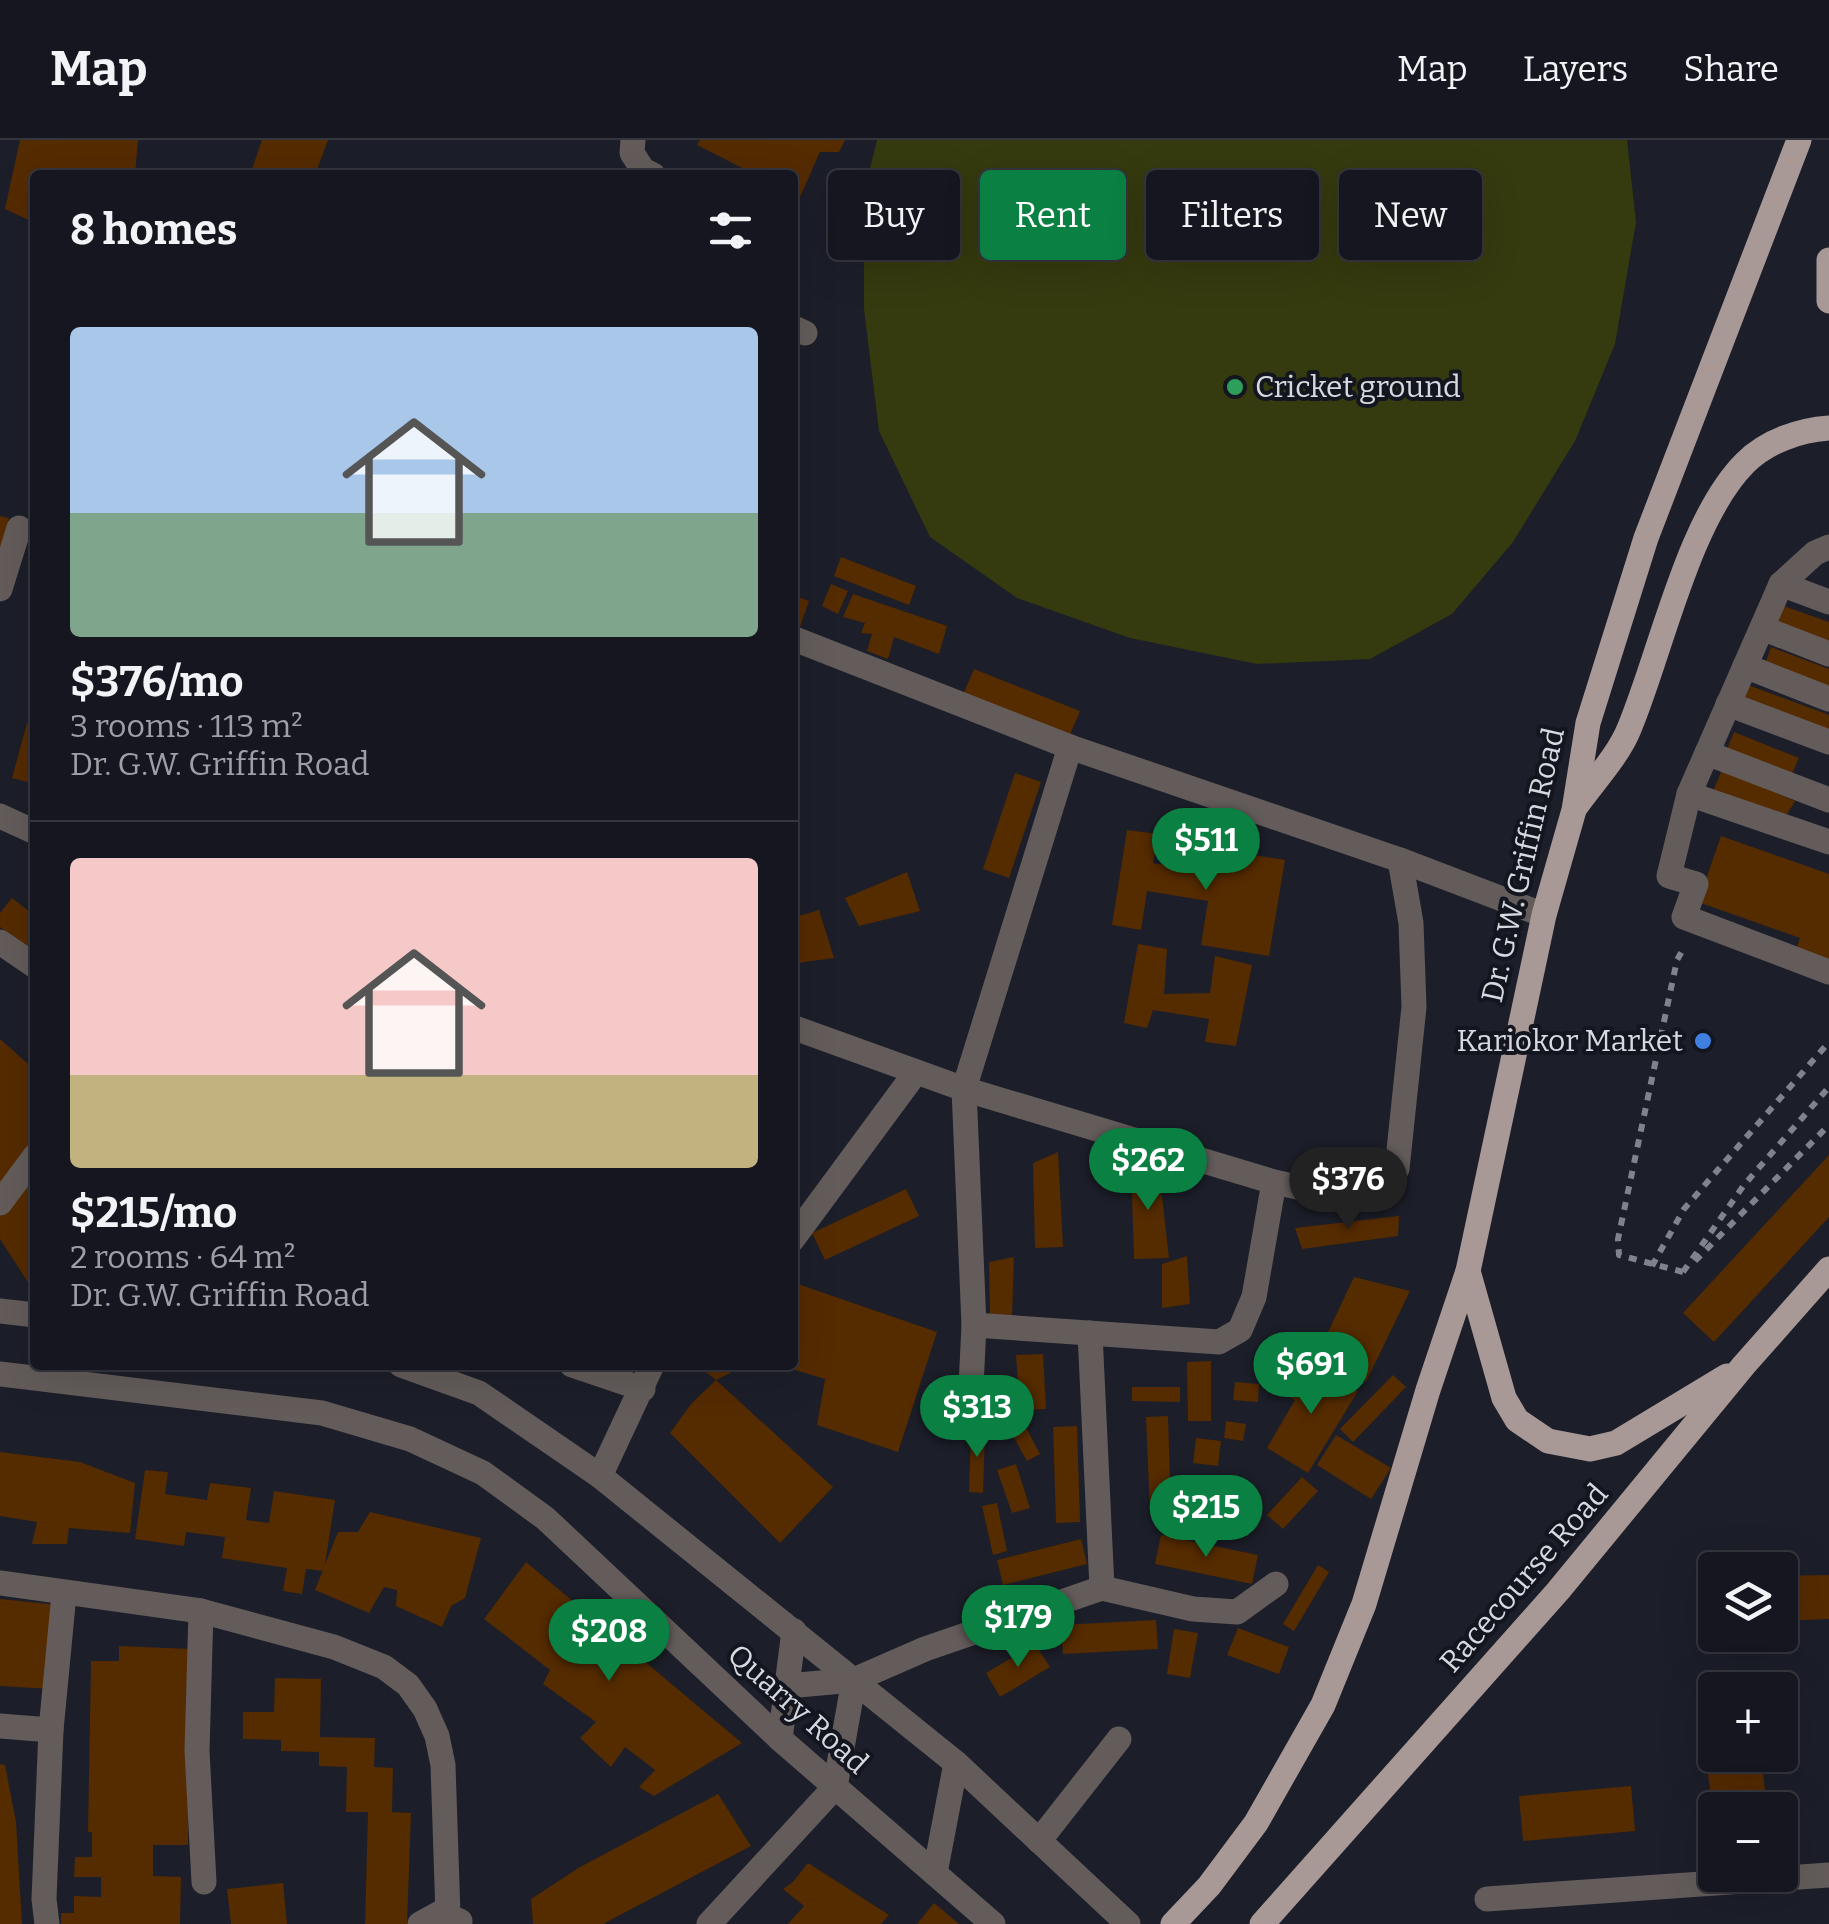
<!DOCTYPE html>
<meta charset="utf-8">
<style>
body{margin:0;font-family:Bitter,serif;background:#22232c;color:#f1f3f6;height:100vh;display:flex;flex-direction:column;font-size:38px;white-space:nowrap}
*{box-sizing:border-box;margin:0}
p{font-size:32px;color:#9d9fa4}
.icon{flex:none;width:55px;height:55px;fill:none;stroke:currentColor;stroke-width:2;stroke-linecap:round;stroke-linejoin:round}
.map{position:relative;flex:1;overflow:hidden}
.drawer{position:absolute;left:30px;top:30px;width:768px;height:1200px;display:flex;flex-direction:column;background:#15161f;border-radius:10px;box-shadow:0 10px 40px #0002,0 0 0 2px #34353d}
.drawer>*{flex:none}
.banner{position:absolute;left:828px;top:30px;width:850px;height:90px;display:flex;gap:20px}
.controls{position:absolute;left:1698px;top:1412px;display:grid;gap:20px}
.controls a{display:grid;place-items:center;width:100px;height:100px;border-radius:10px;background:#15161f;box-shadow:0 10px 40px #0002,0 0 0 2px #34353d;font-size:50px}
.price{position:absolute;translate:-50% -85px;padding:0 22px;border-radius:35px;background:#0b8043;color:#fff;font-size:32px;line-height:65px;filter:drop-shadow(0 2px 5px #0008)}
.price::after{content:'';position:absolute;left:50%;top:60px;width:30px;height:22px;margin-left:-15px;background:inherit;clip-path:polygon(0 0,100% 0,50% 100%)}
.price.current{background:#222;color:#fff}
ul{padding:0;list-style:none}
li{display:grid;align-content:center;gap:20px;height:530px;padding:0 40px}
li+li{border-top:2px solid #34353d}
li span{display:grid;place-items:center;height:310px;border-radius:10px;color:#555}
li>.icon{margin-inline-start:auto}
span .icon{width:180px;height:180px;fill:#fffc;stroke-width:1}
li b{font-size:42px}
h2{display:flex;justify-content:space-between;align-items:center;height:120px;padding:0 40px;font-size:42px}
.tag{padding:0 35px;border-radius:10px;background:#15161f;box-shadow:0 10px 40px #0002,0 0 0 2px #34353d;font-size:35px;line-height:90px}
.tag.current{background:#0b8043;color:#fff}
header{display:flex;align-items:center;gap:60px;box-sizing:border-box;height:140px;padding:0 50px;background:#15161f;border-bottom:2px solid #34353d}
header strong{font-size:48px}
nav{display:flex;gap:55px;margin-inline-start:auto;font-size:35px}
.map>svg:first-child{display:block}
.green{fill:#353a0f}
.building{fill:#552b00}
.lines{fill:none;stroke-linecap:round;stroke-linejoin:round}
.path{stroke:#81838c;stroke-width:6;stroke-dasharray:8 8;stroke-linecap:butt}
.minor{stroke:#635c5b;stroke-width:25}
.major{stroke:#a89997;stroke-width:25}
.leisure-dot{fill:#2e9e5b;stroke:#13151f;stroke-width:4}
.shop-dot{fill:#3f7fe0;stroke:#13151f;stroke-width:4}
.labels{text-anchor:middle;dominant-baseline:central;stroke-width:8;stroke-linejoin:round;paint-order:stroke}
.poi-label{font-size:30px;fill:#d7d9e0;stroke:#13151f;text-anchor:start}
.street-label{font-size:30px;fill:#d7d9e0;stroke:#13151f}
</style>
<header>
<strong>Map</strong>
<nav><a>Map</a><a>Layers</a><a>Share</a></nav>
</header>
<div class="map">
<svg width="1829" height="1784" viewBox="0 0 1829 1784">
<rect width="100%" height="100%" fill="#1c1e29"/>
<path class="green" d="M877,0H1627L1636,82L1615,204L1575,301L1513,402L1452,474L1370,519L1257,524L1130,498L1017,458L930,397L879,291L864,169V52Z"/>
<g class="building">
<path d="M20,0H138L135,35H35V83L5,69Z"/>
<path d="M262,0H328L315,35H250Z"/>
<path d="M700,0H845L839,12H820L800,57L792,53V35H756L697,5Z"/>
<path d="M0,376L9,378L1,410L0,409Z"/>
<path d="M841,417L916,446L909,465L834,436Z"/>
<path d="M831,444L848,451L838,474L822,466Z"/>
<path d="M853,454L947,486L939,514L894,497L888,519L867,511L872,494L861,493L865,483L843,477Z"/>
<path d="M792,455L809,461L800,487L792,484Z"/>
<path d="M1778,464L1829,482V507L1770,485Z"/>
<path d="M1771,507L1829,529V552L1764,527Z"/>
<path d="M974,529L1080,571L1069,597L963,555Z"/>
<path d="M1748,545L1829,575V597L1741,564Z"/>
<path d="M27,583L35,585V644L12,638Z"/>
<path d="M1734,592L1799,618L1790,638L1726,612Z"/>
<path d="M1722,630L1795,661L1782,683L1710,658Z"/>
<path d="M1015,633L1041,642L1009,738L983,729Z"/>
<path d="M1127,690L1158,694L1153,723L1212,733L1217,709L1285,720L1269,816L1201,805L1208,761L1147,751L1141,790L1112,785Z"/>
<path d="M1721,696L1829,734V823L1795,812L1800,798L1698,762Z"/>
<path d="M907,732L920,771L859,786L845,758Z"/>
<path d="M12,758L35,776V814L0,787V773Z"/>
<path d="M819,770L834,818L797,823L792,807V778Z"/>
<path d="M1138,804L1167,809L1164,854L1210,853L1215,816L1252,825L1236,906L1205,902L1209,879L1153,870L1147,888L1124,883Z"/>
<path d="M0,899L35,930V1002L0,1045Z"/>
<path d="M1058,1012L1063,1107L1035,1108L1033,1023Z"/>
<path d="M1829,1015V1077L1714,1202L1683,1173Z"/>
<path d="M1158,1021L1169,1118L1134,1119L1131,1024Z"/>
<path d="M35,1025V1153L0,1099V1076Z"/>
<path d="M906,1049L919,1076L825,1120L812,1093Z"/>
<path d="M1399,1076L1398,1096L1302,1109L1295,1088Z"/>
<path d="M1187,1116L1190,1164L1162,1168V1124Z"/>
<path d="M1014,1117L1012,1179H990L989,1122Z"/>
<path d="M1354,1137L1410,1151L1366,1242L1321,1207Z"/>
<path d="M792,1142L937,1192L898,1312L817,1285L825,1239L782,1226L792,1225Z"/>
<path d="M1043,1214L1046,1269L1020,1270L1016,1215Z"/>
<path d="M1211,1221V1281H1188L1187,1222Z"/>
<path d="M697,1225H735L730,1233L716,1240Z"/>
<path d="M1315,1225L1358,1251L1308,1333L1267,1308L1295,1260L1276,1248L1282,1237L1301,1249Z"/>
<path d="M1393,1235L1406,1247L1353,1302L1340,1289Z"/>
<path d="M716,1240L833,1347L780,1403L670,1293L691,1264Z"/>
<path d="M1235,1242L1259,1244L1258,1262L1233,1260Z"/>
<path d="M1132,1247H1180V1262L1132,1261Z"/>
<path d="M1168,1276L1171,1372L1150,1373L1146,1277Z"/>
<path d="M1226,1281L1246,1284L1243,1301L1224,1298Z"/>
<path d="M1023,1282L1040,1314L1027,1321L1009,1289Z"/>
<path d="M1077,1286L1080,1382L1056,1383L1053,1287Z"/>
<path d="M971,1288L985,1289L983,1353L969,1352Z"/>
<path d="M1336,1295L1391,1328L1371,1359L1317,1325Z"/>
<path d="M1196,1298L1221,1301L1218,1326L1193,1323Z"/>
<path d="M0,1312L80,1322L135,1343L130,1393L69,1388L67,1404H32L37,1382L0,1376Z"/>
<path d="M1016,1324L1030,1368L1012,1373L997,1330Z"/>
<path d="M145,1330L168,1332L165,1354L207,1360L210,1343L251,1348L246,1380L269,1383L274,1351L335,1360L324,1431L306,1429L302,1454L283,1451L287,1428L222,1418L225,1397L186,1392L184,1406L135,1399Z"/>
<path d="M1302,1337L1318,1351L1283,1389L1267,1375Z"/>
<path d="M997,1363L1007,1411L993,1415L982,1366Z"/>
<path d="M370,1372L481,1398L465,1458L451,1466L442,1487L396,1466L397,1450L384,1447L369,1473L315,1450L338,1392H358Z"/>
<path d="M1161,1395L1258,1415L1252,1444L1155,1424Z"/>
<path d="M1081,1399L1087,1424L1003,1445L997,1420Z"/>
<path d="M526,1422L742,1603L654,1656L639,1647L655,1630L625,1607L611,1627L580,1598L596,1582L543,1544L550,1530L484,1479Z"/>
<path d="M1318,1425L1329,1432L1294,1491L1283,1484Z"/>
<path d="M1829,1435V1479L1780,1481V1436Z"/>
<path d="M0,1459L58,1465L51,1549L0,1546Z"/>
<path d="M1156,1480L1158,1509L1063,1514L1061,1485Z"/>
<path d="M1238,1488L1289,1507L1279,1534L1227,1515Z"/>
<path d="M1174,1489L1198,1493L1190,1538L1167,1534Z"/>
<path d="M1035,1504L1050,1527L1000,1557L986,1533Z"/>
<path d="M119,1506L191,1509L188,1705H153V1736L181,1737L180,1784H61V1773H74V1756L101,1757V1737H74L75,1717H92V1692H88L91,1521H119Z"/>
<path d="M275,1538L321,1539L320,1597L375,1598L374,1627L393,1628L392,1672L411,1673L407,1784H365L368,1672H346L347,1627L319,1626V1612L281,1611V1600L243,1599V1572H274Z"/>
<path d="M1753,1544L1754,1550H1725V1547Z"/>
<path d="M1715,1549V1615H1761L1767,1667L1712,1670L1699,1550Z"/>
<path d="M0,1624L5,1625L16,1682L22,1784H0Z"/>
<path d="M1631,1646L1635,1691L1523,1701L1519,1656Z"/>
<path d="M718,1654L751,1706L603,1784H533L531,1759L580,1727Z"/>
<path d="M808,1723L889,1775L881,1784H788L804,1766L783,1749L793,1742Z"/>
<path d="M283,1743L287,1784H231L227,1749Z"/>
<path d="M934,1763L959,1784H917Z"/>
</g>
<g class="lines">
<g class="path">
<path d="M1695,1121L1829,985"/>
<path d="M1652,1126L1684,1069L1829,902"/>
<path d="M1683,1132L1619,1115L1618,1099L1677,820L1685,806"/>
<path d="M1683,1132L1744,1045L1829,947"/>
</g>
<g class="minor">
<path d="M633,0L632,13L643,30L653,35"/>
<path d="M792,187L805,193"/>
<path d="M1829,407L1815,413L1781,444L1689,654L1669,736L1696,744L1684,777L1829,832"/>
<path d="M1781,444L1829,462"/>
<path d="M0,449L19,388"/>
<path d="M1762,488L1829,514"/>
<path d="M792,498L1070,607L1400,720L1544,775"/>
<path d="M1745,526L1829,559"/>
<path d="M1728,564L1829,602"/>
<path d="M1707,613L1829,660"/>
<path d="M1689,654L1829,702"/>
<path d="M0,676L35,692"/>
<path d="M0,802L35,826"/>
<path d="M792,887L964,949L1274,1042L1335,1055L1372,1054L1397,1029L1414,867L1411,783L1400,720"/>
<path d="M0,1063L35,1016"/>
<path d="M792,1100L916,932"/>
<path d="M0,1171L35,1175"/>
<path d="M974,1185L1219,1202L1240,1190L1254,1157L1274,1042"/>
<path d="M401,1225L479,1253L600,1336L956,1623L1128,1784"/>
<path d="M572,1225L643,1249"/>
<path d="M0,1234L322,1273L410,1299L483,1333L545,1378L780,1599L993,1784"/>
<path d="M970,1267L974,1185L964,949L1070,607"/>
<path d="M600,1336L652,1225"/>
<path d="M0,1443L201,1471L334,1507L384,1527L408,1545L425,1569L437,1596L443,1625L448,1775"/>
<path d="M1102,1448L1193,1469L1237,1472L1276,1444"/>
<path d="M201,1471L197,1611L204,1742"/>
<path d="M787,1546L854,1540L925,1509L1102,1448L1090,1193"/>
<path d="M0,1586L51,1590"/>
<path d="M780,1599L794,1491"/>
<path d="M1039,1701L1119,1599"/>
<path d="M935,1733L956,1623"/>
<path d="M1487,1759L1829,1735"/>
<path d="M47,1784L44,1759L51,1590L64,1454"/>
<path d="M420,1784L440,1773L460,1781"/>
<path d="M709,1784L835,1647L854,1540"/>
</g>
<g class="major">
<path d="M1829,120V161"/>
<path d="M1577,665C1594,641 1618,616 1629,589C1661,513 1688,380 1745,323C1767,301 1800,290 1829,288"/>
<path d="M1468,1131L1504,1258L1517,1280L1548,1301L1590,1309L1616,1303L1727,1236"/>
<path d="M1173,1784L1209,1746L1256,1683L1323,1565L1364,1464L1428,1250L1468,1131L1544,775L1574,670L1588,583L1646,398L1799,0"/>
<path d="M1262,1784L1558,1451L1744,1225L1829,1129"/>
</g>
</g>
<circle class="leisure-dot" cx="1235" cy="247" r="10"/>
<circle class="shop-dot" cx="1703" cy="901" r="10"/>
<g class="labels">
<g class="poi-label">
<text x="1255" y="247">Cricket ground</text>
<text x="1683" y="901" text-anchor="end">Kariokor Market</text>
</g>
<g class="street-label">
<text transform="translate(1523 725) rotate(-77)">Dr. G.W. Griffin Road</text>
<text transform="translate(1524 1438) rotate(-49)">Racecourse Road</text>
<text transform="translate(798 1569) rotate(42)">Quarry Road</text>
</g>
</g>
</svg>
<div class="controls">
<a><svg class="icon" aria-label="layers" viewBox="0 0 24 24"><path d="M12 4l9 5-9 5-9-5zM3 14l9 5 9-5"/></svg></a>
<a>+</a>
<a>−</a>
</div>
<b class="price" style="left:1206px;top:753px">$511</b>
<b class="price" style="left:1148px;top:1073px">$262</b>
<b class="price current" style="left:1348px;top:1092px">$376</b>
<b class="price" style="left:1311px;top:1277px">$691</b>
<b class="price" style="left:977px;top:1320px">$313</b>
<b class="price" style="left:1206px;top:1420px">$215</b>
<b class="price" style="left:1018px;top:1530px">$179</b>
<b class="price" style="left:609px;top:1544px">$208</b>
<div class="banner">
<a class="tag">Buy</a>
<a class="tag current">Rent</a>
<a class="tag">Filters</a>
<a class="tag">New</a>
</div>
<section class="drawer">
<h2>8 homes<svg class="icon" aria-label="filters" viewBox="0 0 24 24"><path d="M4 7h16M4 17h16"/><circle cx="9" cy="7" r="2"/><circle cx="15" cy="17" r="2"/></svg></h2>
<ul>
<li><span style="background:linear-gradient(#a9c7e8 60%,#7fa58c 0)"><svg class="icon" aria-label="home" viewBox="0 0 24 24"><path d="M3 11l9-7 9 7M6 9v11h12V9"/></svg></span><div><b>$376/mo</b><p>3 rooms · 113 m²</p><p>Dr. G.W. Griffin Road</p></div></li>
<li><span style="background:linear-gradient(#f6c9c9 70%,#c2b280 0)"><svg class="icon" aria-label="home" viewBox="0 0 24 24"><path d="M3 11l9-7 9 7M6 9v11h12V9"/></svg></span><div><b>$215/mo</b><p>2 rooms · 64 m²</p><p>Dr. G.W. Griffin Road</p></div></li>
</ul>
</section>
</div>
